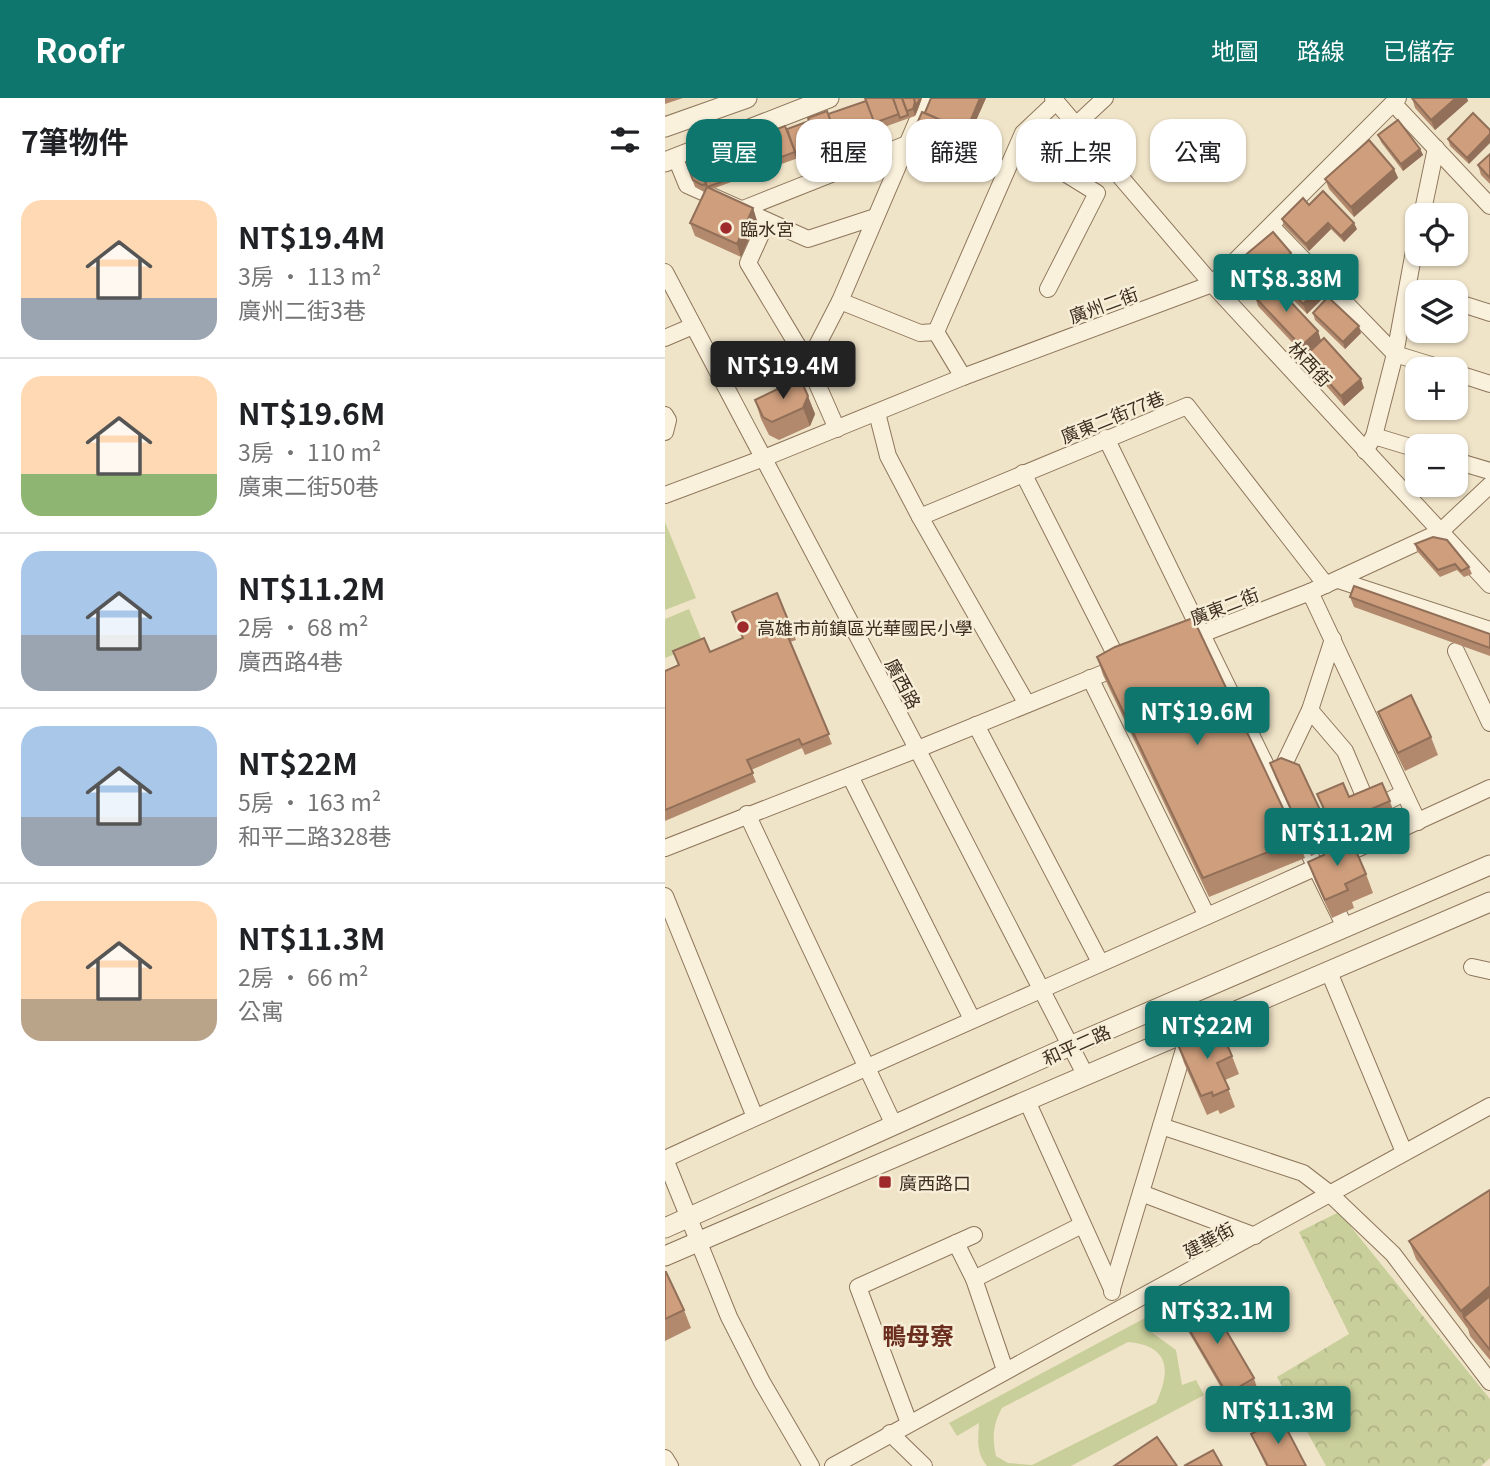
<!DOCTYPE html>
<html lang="zh-TW">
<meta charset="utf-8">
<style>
body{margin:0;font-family:Georgia,"Noto Sans TC",serif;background:#f2f2f2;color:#202124;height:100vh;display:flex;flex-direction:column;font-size:26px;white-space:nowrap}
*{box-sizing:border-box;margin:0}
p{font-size:23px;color:#757577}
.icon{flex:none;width:38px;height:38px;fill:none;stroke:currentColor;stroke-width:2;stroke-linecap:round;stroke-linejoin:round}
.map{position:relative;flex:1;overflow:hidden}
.drawer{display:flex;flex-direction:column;background:#fff;width:665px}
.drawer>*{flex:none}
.banner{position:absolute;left:21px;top:21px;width:665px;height:63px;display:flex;gap:14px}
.fabs{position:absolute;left:740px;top:105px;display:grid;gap:14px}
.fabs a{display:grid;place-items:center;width:63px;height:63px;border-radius:14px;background:#fff;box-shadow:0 2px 5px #0004;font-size:35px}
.price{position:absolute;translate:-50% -60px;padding:0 16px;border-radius:7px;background:#0f766e;color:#fff;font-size:23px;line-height:46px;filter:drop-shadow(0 2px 4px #0008)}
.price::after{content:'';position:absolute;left:50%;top:42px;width:21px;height:16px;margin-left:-10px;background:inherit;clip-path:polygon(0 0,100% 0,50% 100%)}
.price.active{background:#222;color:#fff}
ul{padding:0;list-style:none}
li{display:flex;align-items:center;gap:21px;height:175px;padding:0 21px}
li+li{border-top:2px solid #e0e0e0}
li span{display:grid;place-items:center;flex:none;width:196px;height:140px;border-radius:21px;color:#555}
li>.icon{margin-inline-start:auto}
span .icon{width:84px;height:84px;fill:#fffc;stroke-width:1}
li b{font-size:30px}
h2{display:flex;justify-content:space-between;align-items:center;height:84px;padding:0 21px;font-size:30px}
.chip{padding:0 24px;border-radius:21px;background:#fff;box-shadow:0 2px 5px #0004;font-size:24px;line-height:63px}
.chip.active{background:#0f766e;color:#fff}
header{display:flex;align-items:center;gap:42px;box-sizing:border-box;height:98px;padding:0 35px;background:#0f766e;color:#fff}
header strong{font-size:33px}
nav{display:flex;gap:38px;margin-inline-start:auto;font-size:24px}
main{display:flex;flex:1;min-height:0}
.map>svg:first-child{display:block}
.park{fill:url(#park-crowns)}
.pitch{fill:#c9cf9b;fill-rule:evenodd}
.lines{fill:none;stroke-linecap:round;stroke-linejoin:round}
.minor-casing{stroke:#8d765c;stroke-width:18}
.tertiary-casing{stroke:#8d765c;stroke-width:21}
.minor{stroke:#faf1dc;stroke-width:16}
.tertiary{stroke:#faf1dc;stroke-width:19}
.wall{fill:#b2896c}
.shaded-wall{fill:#916f58}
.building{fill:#cf9f7d;stroke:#916f58;stroke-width:2}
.poi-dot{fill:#9e2a2b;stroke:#f7eed8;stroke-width:2.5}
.labels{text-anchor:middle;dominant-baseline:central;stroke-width:5;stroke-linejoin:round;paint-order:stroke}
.poi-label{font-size:18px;fill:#3d2e20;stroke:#f7eed8;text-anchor:start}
.street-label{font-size:18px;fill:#3d2e20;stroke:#f7eed8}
.district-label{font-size:24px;font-weight:bold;fill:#6b2e1e;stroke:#f7eed8}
</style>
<header>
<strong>Roofr</strong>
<nav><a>地圖</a><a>路線</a><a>已儲存</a></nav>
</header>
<main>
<section class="drawer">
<h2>7筆物件<svg class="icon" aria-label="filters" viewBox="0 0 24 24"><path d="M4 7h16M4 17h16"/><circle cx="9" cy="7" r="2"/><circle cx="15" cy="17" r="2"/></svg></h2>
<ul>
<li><span style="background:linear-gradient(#ffd9b3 70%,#9aa5b1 0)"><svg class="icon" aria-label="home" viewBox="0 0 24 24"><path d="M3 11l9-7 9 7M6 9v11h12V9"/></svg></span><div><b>NT$19.4M</b><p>3房 · 113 m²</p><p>廣州二街3巷</p></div></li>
<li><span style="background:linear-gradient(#ffd9b3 70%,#8fb573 0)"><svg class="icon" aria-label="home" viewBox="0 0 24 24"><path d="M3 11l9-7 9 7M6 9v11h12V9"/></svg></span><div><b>NT$19.6M</b><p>3房 · 110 m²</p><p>廣東二街50巷</p></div></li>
<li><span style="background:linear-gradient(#a9c7e8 60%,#9aa5b1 0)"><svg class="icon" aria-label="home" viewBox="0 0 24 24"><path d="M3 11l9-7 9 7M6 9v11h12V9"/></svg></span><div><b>NT$11.2M</b><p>2房 · 68 m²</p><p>廣西路4巷</p></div></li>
<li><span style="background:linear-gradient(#a9c7e8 65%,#9aa5b1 0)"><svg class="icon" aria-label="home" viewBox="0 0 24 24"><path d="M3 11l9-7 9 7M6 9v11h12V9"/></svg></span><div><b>NT$22M</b><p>5房 · 163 m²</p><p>和平二路328巷</p></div></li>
<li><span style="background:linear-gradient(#ffd9b3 70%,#b9a48a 0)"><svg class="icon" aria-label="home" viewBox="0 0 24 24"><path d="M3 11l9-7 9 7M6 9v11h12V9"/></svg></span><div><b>NT$11.3M</b><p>2房 · 66 m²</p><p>公寓</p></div></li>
</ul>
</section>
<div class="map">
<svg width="825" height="1368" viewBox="0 0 825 1368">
<defs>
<pattern id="park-crowns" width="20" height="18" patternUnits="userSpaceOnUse" patternTransform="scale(1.75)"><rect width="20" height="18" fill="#c9cf9b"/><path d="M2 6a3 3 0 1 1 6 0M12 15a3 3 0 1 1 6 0" fill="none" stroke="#aeb285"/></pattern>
</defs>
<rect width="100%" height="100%" fill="#f0e4c8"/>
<path class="park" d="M674,1114L825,1301V1360L816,1368H661L612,1279L684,1236L634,1134Z"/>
<g class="pitch">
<path d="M0,424L31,500L0,512Z"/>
<path d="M24,511L38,545L0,560V521Z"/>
<path d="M495,1212L498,1224L485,1233L511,1252L517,1287L531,1282L539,1297L406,1368H322C311,1355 313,1341 314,1325L292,1338L284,1325ZM463,1244C505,1248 506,1272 491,1305L367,1367L343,1365L331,1358C327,1340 328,1326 337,1310Z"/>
</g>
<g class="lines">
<defs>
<g id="minor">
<path d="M388,0L547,186L825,487"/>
<path d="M728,5L825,108"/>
<path d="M411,27L440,0"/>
<path d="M11,60L22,87L143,141L210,119"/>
<path d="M78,111L242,46"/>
<path d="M757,117L771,50"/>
<path d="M102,123L83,165L143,265L172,331"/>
<path d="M606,128L730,256L779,271"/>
<path d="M0,174L246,639L421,978"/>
<path d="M383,191L432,95L398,74L422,40"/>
<path d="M175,203L255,235L271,234"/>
<path d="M791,204L825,215"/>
<path d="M0,240L28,228"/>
<path d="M143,265L175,203L262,0"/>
<path d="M791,275L825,286"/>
<path d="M298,279L271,234L358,35L391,4"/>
<path d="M212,315L223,358L255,419L362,606"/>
<path d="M0,317L3,322L0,334"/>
<path d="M709,338L752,351"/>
<path d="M441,340L680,829"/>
<path d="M700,353L709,338L730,256L752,137"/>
<path d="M791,363L825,373"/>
<path d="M358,375L456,568"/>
<path d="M0,397L99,360L298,279L547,186L733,0"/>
<path d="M255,419L522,308L661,487"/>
<path d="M673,482L825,532"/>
<path d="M645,494L753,724"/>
<path d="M516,544L645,494L775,434L825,387"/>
<path d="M791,553L825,625"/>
<path d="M425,580L542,818"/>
<path d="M645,612L680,653L705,712L739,695"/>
<path d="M311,627L435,864"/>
<path d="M185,678L307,921"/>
<path d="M612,681L645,612L668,541"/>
<path d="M82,716L229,1027"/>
<path d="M0,750L253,651L456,568"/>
<path d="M0,798L90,1019"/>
<path d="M807,869L825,873"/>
<path d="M664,874L739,1054"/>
<path d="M362,1003L447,1191V1194"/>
<path d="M496,1028L638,1075L664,1095L728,1156L825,1284"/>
<path d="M0,1061C274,934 552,817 825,690"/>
<path d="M0,1061L64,1219L97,1284L146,1368"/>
<path d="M476,1095L590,1138"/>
<path d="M291,1145L309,1181L340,1272"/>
<path d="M309,1181L417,1127"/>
<path d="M447,1191L523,938"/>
<path d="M244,1325L193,1189L309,1137"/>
<path d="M225,1335L259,1368"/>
<path d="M0,1360L5,1368"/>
<path d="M168,1368L825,1008"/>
</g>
<g id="tertiary">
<path d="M0,29L82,0"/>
<path d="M0,64L164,0"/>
<path d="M0,1130L405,948L825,767"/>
<path d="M0,1158L825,804"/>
</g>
</defs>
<use href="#minor" class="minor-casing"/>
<use href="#tertiary" class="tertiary-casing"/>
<use href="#minor" class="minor"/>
<use href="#tertiary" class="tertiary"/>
</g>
<g class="wall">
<path d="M0,0H18L0,6Z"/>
<path d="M257,0L253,11L249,2L253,11L250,18L236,23L231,9L236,23L47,91L88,110L92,123L76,159L30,138L25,125L39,94L30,89L21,64L33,63L123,35L164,20Z"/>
<path d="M266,0H321L289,72L248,54L244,44Z"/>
<path d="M747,0H802L803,3L770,32L750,10Z"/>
<path d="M808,15L804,66L785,48L783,41Z"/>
<path d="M713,37L755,51L758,57L738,73L716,44Z"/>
<path d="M825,56V86L816,77L813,67Z"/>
<path d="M729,71L733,80L689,119L664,91L660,81Z"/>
<path d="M644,107L692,131L679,144L666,131L644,153L619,128L617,121Z"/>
<path d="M628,162L658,187L661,197L642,216L615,188L612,180L607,184L653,233L656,243L699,290L679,308L643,267L640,258L593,208L590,199L587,201L569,180L565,170Z"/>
<path d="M648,215L696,235L680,251L650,222Z"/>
<path d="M135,280L150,316L145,328L114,342L104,337L96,321L90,302Z"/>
<path d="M750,446L804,469L807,476L799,479L792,472L775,479L752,453Z"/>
<path d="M685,499L825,536V558L689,509Z"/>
<path d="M127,532L131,542L125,544L167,646L140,657L137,650L86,672L91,684L0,723V573L14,567L8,553L45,554Z"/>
<path d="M432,559L633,742L640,760L544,799L438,577Z"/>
<path d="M713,614L766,639L773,657L740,673L720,632Z"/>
<path d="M605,665L663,729L669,746L672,744L652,696L725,703L731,721L686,741L701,776L708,795L687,804L689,810L667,820L650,783L643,764L659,757L657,753L646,758L612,683Z"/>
<path d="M513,947L567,958L574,976L560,982L570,1009L555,1016L553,1012L542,1017L519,965Z"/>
<path d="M825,1092V1262L805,1238L803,1231L751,1161L744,1143Z"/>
<path d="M0,1174L19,1212L26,1230L0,1243Z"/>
<path d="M515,1216L589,1280L592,1290L565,1305L519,1226Z"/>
<path d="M586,1336L641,1368H601L590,1345Z"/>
</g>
<g class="shaded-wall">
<path d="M255,0H257L253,11L251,8Z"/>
<path d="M315,0H321L289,72L285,62L298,32Z"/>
<path d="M791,0H802L803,3L770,32L766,22Z"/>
<path d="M250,4L253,11L250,18L248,11Z"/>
<path d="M825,36V45L804,66L802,60Z"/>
<path d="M755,51L758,57L738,73L736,66Z"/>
<path d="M729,71L733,80L689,119L686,109Z"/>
<path d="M88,110L92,123L76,159L72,146Z"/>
<path d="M663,125L666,131L644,153L641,146Z"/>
<path d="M689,125L692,131L679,144L676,138Z"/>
<path d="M626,155L629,165L587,201L583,191Z"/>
<path d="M658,187L661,197L642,216L638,206Z"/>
<path d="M694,228L696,235L680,251L678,244Z"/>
<path d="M653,233L656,243L640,258L636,248Z"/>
<path d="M696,281L699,290L679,308L676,298Z"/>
<path d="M143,298L150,316L145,328L138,310Z"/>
<path d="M825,1188V1212L799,1219L803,1231L796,1213Z"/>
</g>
<g class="building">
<path d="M200,0H228L234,16L209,25Z"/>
<path d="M228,0H237L243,17L235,20Z"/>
<path d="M237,0H249L250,4L248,11L242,13Z"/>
<path d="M249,0H255L251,8Z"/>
<path d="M266,0H315L300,36L298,32L260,15Z"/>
<path d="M747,0H791L766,22Z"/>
<path d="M201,3L211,29L172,42L163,16Z"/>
<path d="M162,13L171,39L152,46L143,20Z"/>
<path d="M257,14L298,32L285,62L244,44Z"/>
<path d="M808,15L825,32V36L802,60L783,41Z"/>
<path d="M733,22L755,51L736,66L713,37Z"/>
<path d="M144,23L153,49L131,57L122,31Z"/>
<path d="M120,28L130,54L97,66L88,40Z"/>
<path d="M704,42L729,71L686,109L660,81Z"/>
<path d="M89,43L99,69L42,89L33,63Z"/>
<path d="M825,56V80L813,67Z"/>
<path d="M31,60L41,86L37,87L28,82L21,64Z"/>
<path d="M42,89L88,110L72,146L25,125Z"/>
<path d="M658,93L689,125L676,138L663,125L641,146L617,121L638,100L644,107Z"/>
<path d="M608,134L626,155L583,191L565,170Z"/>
<path d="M631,159L658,187L638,206L611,178Z"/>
<path d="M606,183L653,233L636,248L590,199Z"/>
<path d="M663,199L694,228L678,244L648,215Z"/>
<path d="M659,240L696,281L676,298L640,258Z"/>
<path d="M135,280L143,298L138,310L107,324L98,319L90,302Z"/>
<path d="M768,439L782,442L804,469L796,473L790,466L773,472L750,446Z"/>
<path d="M689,488L825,536V550L685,499Z"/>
<path d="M112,495L127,532L121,534L164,636L137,647L134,641L82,662L88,675L0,712V573L14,567L8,553L39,540L45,554L78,540L67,514Z"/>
<path d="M528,520L633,742L538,780L432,559L450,549Z"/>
<path d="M746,597L766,639L733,655L713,614Z"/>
<path d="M616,660L634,667L663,729L639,740L605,665Z"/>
<path d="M678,685L684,699L717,685L725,703L667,728L652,696Z"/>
<path d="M685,739L701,776L680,786L683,792L660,802L643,764L659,757L657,751Z"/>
<path d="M554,928L567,958L552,965L564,991L548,998L547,994L536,998L513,947Z"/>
<path d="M825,1092V1188L796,1213L744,1143Z"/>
<path d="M0,1174H1L19,1212L0,1221Z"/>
<path d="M825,1198V1252L799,1219Z"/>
<path d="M542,1200L589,1280L562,1296L515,1216Z"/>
<path d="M616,1320L641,1368H603L586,1336Z"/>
<path d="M492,1339L512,1368H449Z"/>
<path d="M548,1352L557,1368H519Z"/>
</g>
<g class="poi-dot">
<circle cx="61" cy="130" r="7"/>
<circle cx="78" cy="529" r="7"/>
<rect x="213" y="1077" width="14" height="14" rx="3.5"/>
</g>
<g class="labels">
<g class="poi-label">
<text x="75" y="130">臨水宮</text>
<text x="92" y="529">高雄市前鎮區光華國民小學</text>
<text x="234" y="1084">廣西路口</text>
</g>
<g class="street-label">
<text transform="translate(438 206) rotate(-20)">廣州二街</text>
<text transform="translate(646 265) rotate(47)">林西街</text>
<text transform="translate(447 318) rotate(-22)">廣東二街77巷</text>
<text transform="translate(559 507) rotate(-21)">廣東二街</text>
<text transform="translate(239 585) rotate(62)">廣西路</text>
<text transform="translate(411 946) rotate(-24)">和平二路</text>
<text transform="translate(543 1141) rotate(-28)">建華街</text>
</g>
<g class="district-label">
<text x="253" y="1236">鴨母寮</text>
</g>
</g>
</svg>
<div class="fabs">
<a><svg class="icon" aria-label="locate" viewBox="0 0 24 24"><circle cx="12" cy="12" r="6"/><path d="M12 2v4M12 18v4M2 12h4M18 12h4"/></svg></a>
<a><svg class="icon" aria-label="layers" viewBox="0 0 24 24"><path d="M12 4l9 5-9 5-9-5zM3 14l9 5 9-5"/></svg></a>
<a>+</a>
<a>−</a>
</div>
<b class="price" style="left:621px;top:216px">NT$8.38M</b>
<b class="price active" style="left:118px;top:303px">NT$19.4M</b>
<b class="price" style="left:532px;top:649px">NT$19.6M</b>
<b class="price" style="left:672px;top:770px">NT$11.2M</b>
<b class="price" style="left:542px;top:963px">NT$22M</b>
<b class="price" style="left:552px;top:1248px">NT$32.1M</b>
<b class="price" style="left:613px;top:1348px">NT$11.3M</b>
<div class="banner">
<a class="chip active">買屋</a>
<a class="chip">租屋</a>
<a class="chip">篩選</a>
<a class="chip">新上架</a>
<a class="chip">公寓</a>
</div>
</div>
</main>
